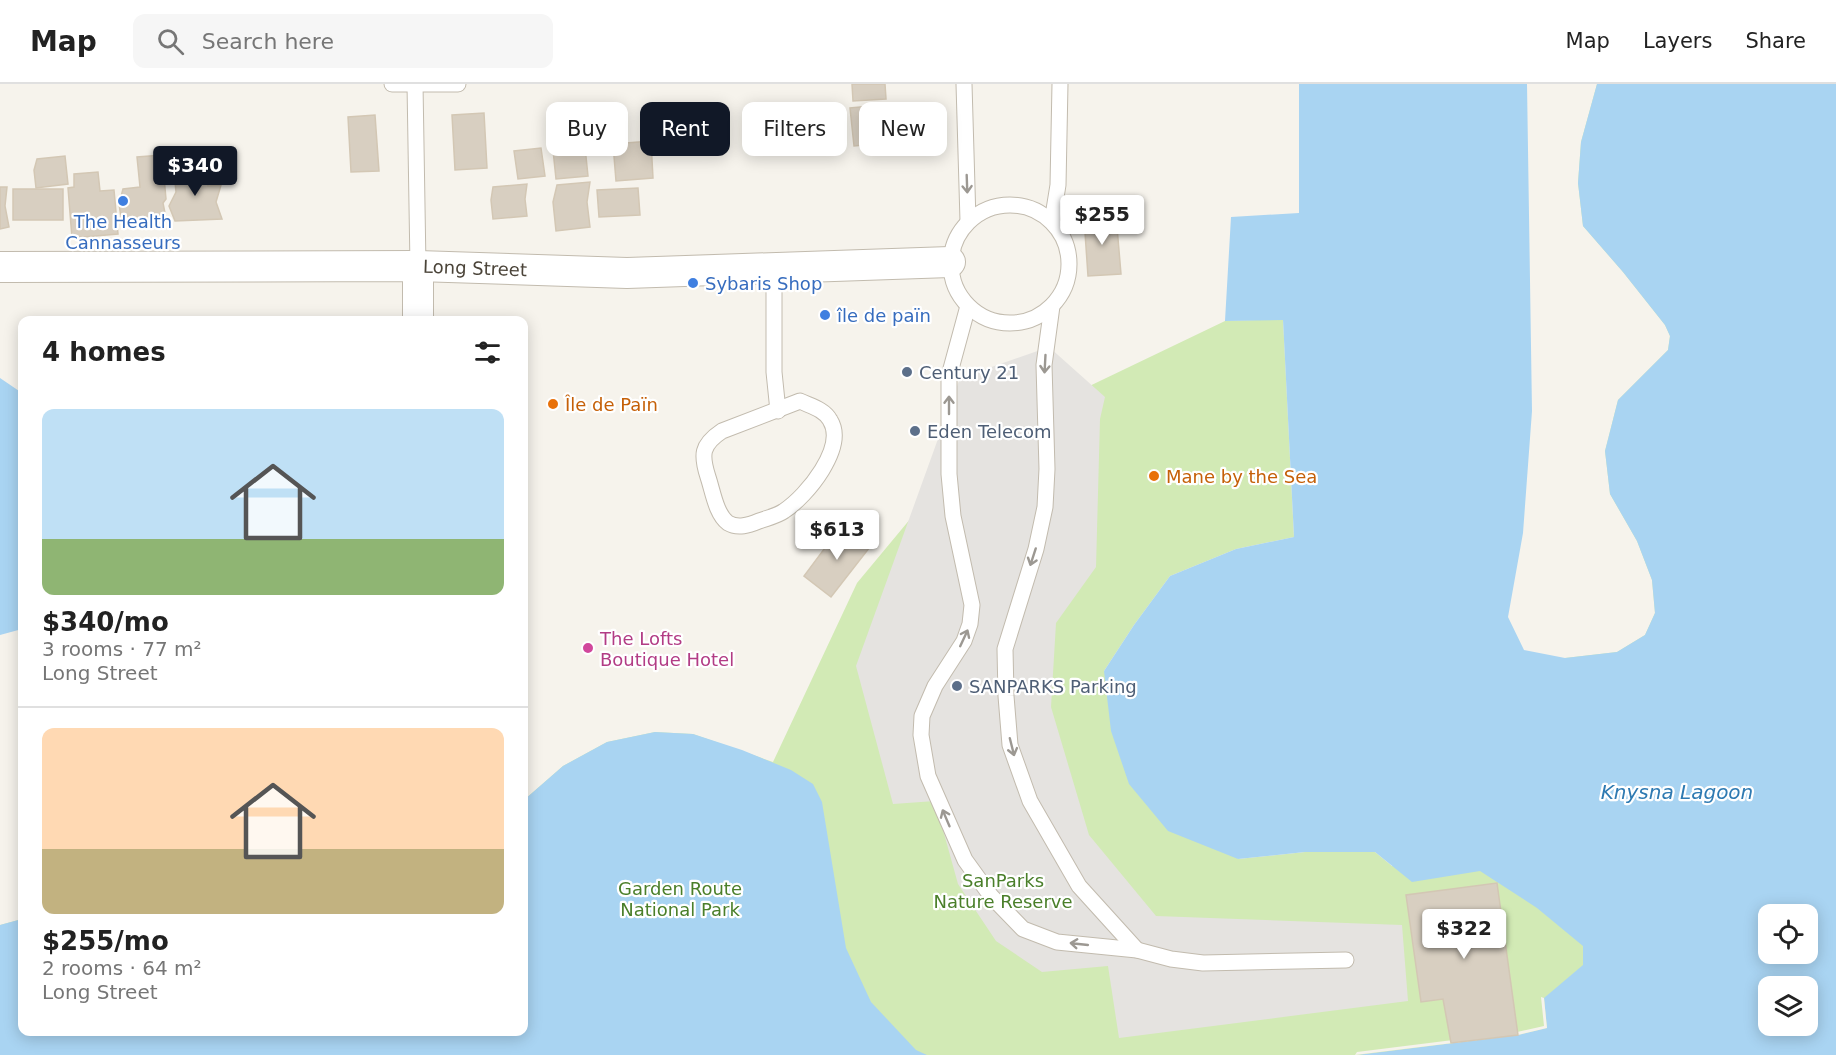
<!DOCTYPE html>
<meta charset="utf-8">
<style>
body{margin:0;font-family:"DejaVu Sans",sans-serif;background:#f6f6f6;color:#222;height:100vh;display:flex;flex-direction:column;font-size:22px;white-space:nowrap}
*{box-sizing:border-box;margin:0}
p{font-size:20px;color:#767676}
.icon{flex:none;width:33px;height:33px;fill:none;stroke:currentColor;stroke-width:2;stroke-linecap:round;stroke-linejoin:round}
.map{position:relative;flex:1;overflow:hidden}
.details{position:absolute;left:18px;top:232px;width:510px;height:720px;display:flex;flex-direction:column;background:#fff;border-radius:12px;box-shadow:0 3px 15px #0003}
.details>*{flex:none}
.top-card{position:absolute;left:546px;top:18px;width:570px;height:54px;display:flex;gap:12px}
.tools{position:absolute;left:1758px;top:820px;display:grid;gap:12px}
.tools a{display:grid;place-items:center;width:60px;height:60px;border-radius:12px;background:#fff;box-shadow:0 3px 15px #0003;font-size:30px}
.price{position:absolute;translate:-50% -51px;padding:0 14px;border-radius:6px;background:#fff;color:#222;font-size:20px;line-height:39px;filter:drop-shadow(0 2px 3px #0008)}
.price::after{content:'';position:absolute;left:50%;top:36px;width:18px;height:14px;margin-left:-9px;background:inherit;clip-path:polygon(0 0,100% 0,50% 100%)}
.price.selected{background:#111827;color:#fff}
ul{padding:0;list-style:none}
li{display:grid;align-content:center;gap:12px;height:318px;padding:0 24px}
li+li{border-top:2px solid #e0e0e0}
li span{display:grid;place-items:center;height:186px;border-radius:12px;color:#555}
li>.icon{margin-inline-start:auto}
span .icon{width:108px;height:108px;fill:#fffc;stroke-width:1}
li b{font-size:26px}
h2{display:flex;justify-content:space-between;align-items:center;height:72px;padding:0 24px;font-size:26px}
.chip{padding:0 21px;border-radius:12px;background:#fff;box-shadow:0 3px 15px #0003;font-size:21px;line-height:54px}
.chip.selected{background:#111827;color:#fff}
header{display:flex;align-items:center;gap:36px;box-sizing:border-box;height:84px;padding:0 30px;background:#fff;border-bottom:2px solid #e0e0e0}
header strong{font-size:28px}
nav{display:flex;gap:33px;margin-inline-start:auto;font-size:21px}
.search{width:420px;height:54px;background:#f6f6f6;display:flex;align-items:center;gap:15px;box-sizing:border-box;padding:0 21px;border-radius:12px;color:#767676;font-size:22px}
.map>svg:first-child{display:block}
.green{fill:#d2eab5;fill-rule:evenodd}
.parking{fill:#e5e3e0}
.water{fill:#a9d4f2;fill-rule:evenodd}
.pier{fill:#f6f3ec}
.building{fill:#d8cfc1;stroke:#d3c7b4;stroke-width:1.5}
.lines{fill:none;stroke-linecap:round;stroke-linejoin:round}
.service-casing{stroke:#c2bbae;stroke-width:17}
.minor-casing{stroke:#c2bbae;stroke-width:32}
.service{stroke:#fff;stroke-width:15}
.minor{stroke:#fff;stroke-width:30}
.oneway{stroke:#9c9892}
.shop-dot{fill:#3f7fe0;stroke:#fff;stroke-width:2}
.service-dot{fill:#5c6f8a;stroke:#fff;stroke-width:2}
.food-dot{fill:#e8710a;stroke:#fff;stroke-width:2}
.hotel-dot{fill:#d1479c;stroke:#fff;stroke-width:2}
.labels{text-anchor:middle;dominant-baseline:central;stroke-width:4.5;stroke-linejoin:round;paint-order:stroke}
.shop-label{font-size:18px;fill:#366cbe;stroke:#fff;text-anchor:start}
.street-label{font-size:18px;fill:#4b4439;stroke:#fff}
.service-label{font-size:18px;fill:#4e5e75;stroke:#fff;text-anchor:start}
.food-label{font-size:18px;fill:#c56008;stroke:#fff;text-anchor:start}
.hotel-label{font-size:18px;fill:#b23c85;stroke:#fff;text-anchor:start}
.park-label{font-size:18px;fill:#4a7f2a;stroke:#fff}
.water-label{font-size:20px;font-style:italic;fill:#2e7ab2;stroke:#fff}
</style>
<header>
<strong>Map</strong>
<div class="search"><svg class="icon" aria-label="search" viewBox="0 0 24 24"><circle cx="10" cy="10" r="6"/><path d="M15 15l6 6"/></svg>Search here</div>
<nav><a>Map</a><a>Layers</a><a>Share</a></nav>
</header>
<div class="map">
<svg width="1836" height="971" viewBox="0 0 1836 971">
<rect width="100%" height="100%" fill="#f6f3ec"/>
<path class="green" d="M1597,0H1836V971H0V841L22,835V948H524V716L563,682L607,658L655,648L693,650L773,678L857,499L975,357L1225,237L1283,235L1294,453L1236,465L1170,492L1134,541L1104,587L1238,775L1305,768H1375L1392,782L1565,574L1617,568L1645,551L1655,529L1652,496L1637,457L1610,410L1605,367L1618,316L1668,266L1670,252L1665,241L1623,188L1583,142L1578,99L1581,58ZM1768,831H1808V870H1768ZM1768,903H1808V942H1768Z"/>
<path class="parking" d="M1049,263L1105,313L1100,335L1096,483L1056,539L1051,623L1089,751L1156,832L1402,841L1408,917L1119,954L1108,882L1042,888L996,857L958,800L935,717L893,720L856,582L960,294Z"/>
<g class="water">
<path d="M1299,0H1527L1532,327L1523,449L1508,533L1524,566L1565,574L1617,568L1645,551L1655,529L1652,496L1637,457L1610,410L1605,367L1618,316L1668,266L1670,252L1665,241L1623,188L1583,142L1578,99L1581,58L1597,0H1836V971H1358L1518,951L1547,944L1544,914L1583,881V862L1537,824L1480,787L1412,798L1375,768H1305L1238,775L1168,747L1129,700L1111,647L1104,587L1134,541L1170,492L1236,465L1294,453L1283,236L1225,237L1231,133L1299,129ZM1768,831H1808V870H1768ZM1768,903H1808V942H1768Z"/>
<path d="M0,294L22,309V545L0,551Z"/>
<path d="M655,648L693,650L742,666L791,686L813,700L822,718L846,864L871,918L916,966L927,971H0V841L22,835V948H524V716L563,682L607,658Z"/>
</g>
<path class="pier" d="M1541,913L1544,914L1547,944L1518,951L1355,971L1357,968L1517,948L1544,942Z"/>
<g class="building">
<path d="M852,0H885L886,15L853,17Z"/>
<path d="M882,21L887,59L854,62L850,24Z"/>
<path d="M708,22L710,52L672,55L670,25Z"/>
<path d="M484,29L487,84L455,86L452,31Z"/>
<path d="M375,31L379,87L351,88L348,33Z"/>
<path d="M651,57L653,94L616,97L613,60Z"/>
<path d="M585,63L588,92L556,95L553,66Z"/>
<path d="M541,64L545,92L518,95L514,67Z"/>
<path d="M162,71L166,115L163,119L166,134L122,140L119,120L123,105L140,103L137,73Z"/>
<path d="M65,72L68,100L36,104L34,86L37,75Z"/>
<path d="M207,84L208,102L221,101L216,118L222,135L175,137L169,122L176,108L174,87Z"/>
<path d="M98,88L100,107L114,106L118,150L72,154L68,104L74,103V90Z"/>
<path d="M590,98L587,118L590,143L556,147L553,118L557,101Z"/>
<path d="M527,100L525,115L527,132L493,135L491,116L493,103Z"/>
<path d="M0,103H7L5,122L9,143L0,145Z"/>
<path d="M638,104L640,131L599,133L597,106Z"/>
<rect x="13" y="105" width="50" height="31"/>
<path d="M1116,131L1121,190L1088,192L1084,134Z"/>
<path d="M842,441L870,463L831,513L804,492Z"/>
<path d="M1497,799L1518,951L1451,959L1443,915L1421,918L1406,811Z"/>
</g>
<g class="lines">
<defs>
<g id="service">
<path d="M392,0H458"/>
<path d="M415,0L418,182"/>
<path d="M964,0L968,137"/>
<circle cx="1010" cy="180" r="59"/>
<path d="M1052,138L1058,101L1060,0"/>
<path d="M774,184V288L778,327"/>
<path d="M968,222L949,292V390L953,432L972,521L970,540L964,557L935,602L922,632L921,651L928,692L965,776L991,812L1023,845L1057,858L1137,866L1171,875L1203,879L1346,876"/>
<path d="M1052,222L1044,281L1047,385L1045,423L1036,465L1005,565L1006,612L1010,661L1030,717L1079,802L1137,866"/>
<path d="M800,317C810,322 824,325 830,336C847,363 807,412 784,427C777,432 767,434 759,437C749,441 738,445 728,439C716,430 713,408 708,393C701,371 701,361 722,347Z"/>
</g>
<g id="minor">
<path d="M0,183L418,182L627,189L950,178"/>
<path d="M418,237V182"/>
</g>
</defs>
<use href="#service" class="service-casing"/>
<use href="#minor" class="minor-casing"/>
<use href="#service" class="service"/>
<use href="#minor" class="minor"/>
</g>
<defs><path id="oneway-shaft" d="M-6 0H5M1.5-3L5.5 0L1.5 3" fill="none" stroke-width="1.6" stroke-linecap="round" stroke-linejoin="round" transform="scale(1.5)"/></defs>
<g class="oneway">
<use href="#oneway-shaft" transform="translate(967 100) rotate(88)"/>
<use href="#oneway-shaft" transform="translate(1045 280) rotate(93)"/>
<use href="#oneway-shaft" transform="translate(949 321) rotate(-90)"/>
<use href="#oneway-shaft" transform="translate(1033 473) rotate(108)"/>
<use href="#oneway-shaft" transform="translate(964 554) rotate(-65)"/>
<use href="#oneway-shaft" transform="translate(1012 663) rotate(76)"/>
<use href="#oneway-shaft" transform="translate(946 734) rotate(-113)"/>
<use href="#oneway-shaft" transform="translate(1079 860) rotate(-174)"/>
</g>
<g class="shop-dot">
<circle cx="123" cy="117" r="6"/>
<circle cx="693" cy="199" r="6"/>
<circle cx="825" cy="231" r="6"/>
</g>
<g class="service-dot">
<circle cx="907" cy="288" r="6"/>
<circle cx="915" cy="347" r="6"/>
<circle cx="957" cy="602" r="6"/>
</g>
<g class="food-dot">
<circle cx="553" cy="320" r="6"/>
<circle cx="1154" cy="392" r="6"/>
</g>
<circle class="hotel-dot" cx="588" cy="564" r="6"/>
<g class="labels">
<g class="shop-label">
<text x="123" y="137" text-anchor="middle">The Health<tspan x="123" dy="21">Cannasseurs</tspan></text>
<text x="705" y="199">Sybaris Shop</text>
<text x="837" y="231">île de païn</text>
</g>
<g class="street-label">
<text transform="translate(475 184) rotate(2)">Long Street</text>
</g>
<g class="service-label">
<text x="919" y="288">Century 21</text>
<text x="927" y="347">Eden Telecom</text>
<text x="969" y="602">SANPARKS Parking</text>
</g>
<g class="food-label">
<text x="565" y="320">Île de Païn</text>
<text x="1166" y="392">Mane by the Sea</text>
</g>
<g class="hotel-label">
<text x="600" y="554">The Lofts<tspan x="600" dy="21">Boutique Hotel</tspan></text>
</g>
<g class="park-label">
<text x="1003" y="796">SanParks<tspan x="1003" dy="21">Nature Reserve</tspan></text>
<text x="680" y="804">Garden Route<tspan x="680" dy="21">National Park</tspan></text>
</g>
<g class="water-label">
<text x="1677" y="708">Knysna Lagoon</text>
</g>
</g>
</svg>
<div class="tools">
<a><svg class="icon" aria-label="locate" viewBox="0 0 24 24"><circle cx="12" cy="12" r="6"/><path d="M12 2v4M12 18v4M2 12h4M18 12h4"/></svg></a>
<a><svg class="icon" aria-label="layers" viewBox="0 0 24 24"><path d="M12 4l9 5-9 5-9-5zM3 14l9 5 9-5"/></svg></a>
</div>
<b class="price selected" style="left:195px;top:113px">$340</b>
<b class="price" style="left:1102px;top:162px">$255</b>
<b class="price" style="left:837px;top:477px">$613</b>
<b class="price" style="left:1464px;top:876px">$322</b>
<div class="top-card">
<a class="chip">Buy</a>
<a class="chip selected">Rent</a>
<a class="chip">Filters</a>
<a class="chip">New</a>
</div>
<section class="details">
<h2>4 homes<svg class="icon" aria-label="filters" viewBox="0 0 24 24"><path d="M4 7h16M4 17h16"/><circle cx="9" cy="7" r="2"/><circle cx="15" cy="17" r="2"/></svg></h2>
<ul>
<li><span style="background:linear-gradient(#bfe0f5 70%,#8fb573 0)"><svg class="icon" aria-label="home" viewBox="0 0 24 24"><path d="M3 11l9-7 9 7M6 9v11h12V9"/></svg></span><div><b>$340/mo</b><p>3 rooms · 77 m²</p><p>Long Street</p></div></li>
<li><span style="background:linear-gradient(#ffd9b3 65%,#c2b280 0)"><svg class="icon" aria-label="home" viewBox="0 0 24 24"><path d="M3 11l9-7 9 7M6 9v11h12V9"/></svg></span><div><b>$255/mo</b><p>2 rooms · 64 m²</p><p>Long Street</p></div></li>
</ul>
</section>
</div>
